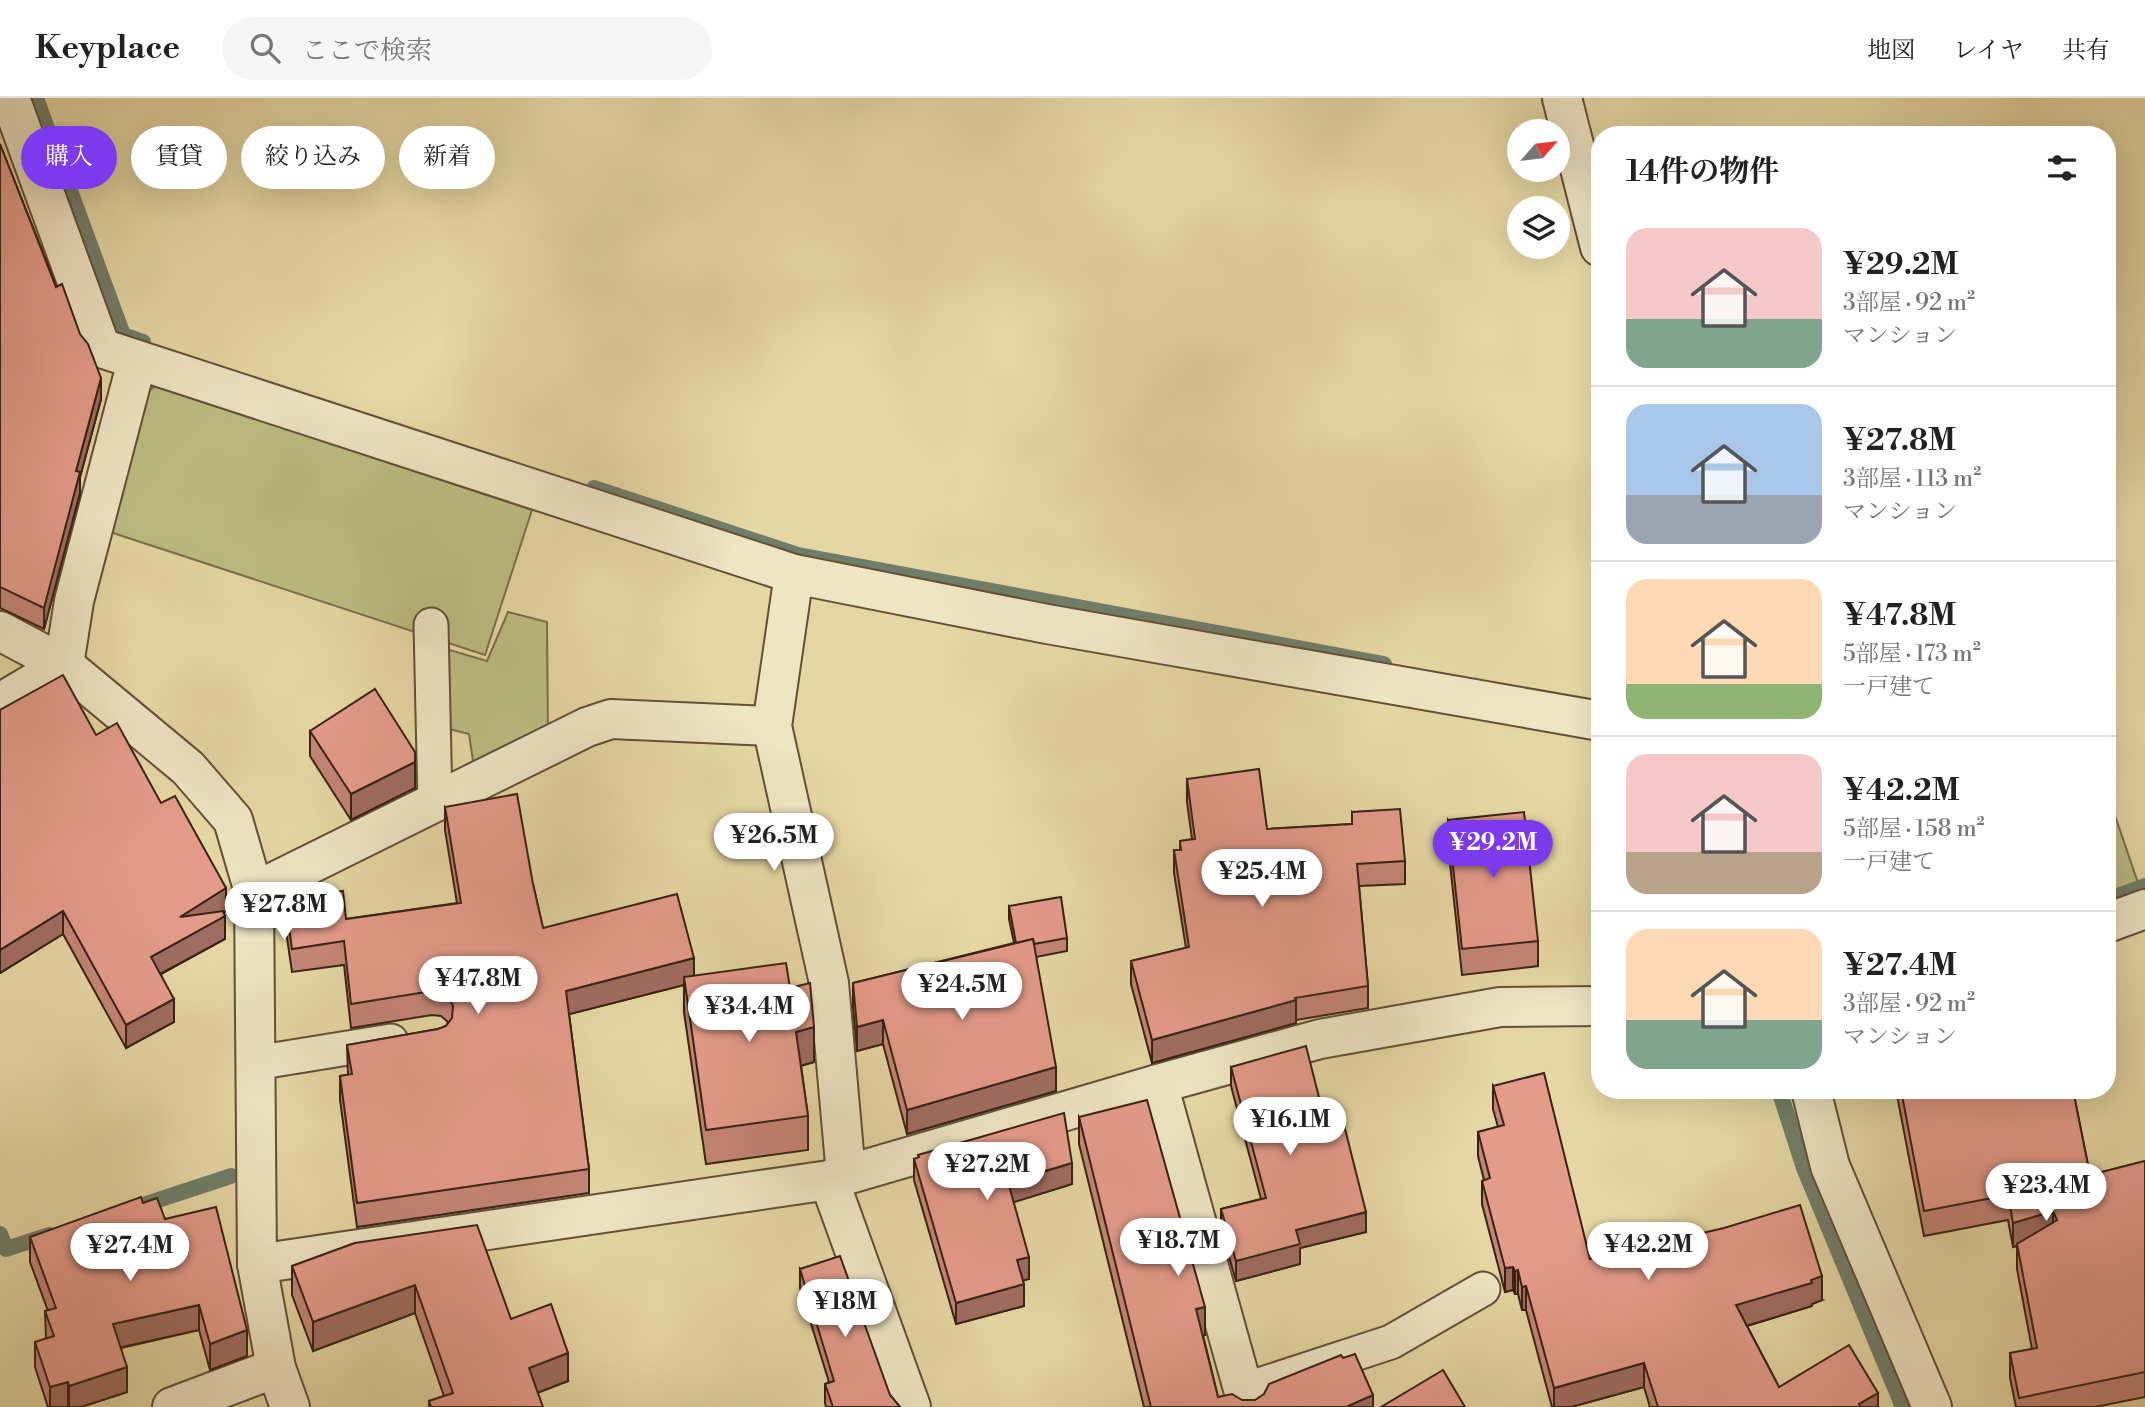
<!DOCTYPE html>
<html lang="ja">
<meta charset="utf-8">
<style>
body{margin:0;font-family:"Libre Bodoni","Noto Serif JP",serif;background:#f6f6f6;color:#222;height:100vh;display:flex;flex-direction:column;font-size:26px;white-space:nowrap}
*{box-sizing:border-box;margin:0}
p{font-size:23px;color:#767676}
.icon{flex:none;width:38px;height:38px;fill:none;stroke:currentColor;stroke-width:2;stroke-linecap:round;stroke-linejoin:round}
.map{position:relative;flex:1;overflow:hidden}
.side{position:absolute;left:1591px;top:28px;width:525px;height:973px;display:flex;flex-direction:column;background:#fff;border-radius:28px;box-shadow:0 7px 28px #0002}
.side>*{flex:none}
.guide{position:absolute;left:21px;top:28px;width:665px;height:63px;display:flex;gap:14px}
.needle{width:46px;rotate:62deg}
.fabs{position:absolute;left:1507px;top:21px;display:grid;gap:14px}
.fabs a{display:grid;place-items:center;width:63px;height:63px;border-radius:50%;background:#fff;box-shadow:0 7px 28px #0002;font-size:35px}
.price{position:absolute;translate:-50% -60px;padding:0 16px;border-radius:24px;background:#fff;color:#222;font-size:23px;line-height:46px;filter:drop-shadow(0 2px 4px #0008)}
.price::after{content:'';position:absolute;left:50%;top:42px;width:21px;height:16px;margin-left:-10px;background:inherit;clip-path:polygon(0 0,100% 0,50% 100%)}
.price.active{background:#7c3aed;color:#fff}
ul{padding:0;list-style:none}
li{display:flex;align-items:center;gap:21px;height:175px;padding:0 35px}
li+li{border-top:2px solid #e0e0e0}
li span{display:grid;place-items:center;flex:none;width:196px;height:140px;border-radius:21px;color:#555}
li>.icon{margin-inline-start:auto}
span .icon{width:84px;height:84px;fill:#fffc;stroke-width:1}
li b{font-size:30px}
h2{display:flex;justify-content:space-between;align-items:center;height:84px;padding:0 35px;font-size:30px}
.tag{padding:0 24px;border-radius:32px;background:#fff;box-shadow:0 7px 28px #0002;font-size:24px;line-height:63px}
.tag.active{background:#7c3aed;color:#fff}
header{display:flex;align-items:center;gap:42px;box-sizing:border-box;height:98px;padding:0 35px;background:#fff;border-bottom:2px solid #e0e0e0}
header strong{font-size:33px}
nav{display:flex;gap:38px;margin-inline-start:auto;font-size:24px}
.search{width:490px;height:63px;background:#f6f6f6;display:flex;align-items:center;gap:18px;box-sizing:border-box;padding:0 24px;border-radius:38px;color:#767676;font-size:26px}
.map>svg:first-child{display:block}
.green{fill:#bbbd81;stroke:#79704a;stroke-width:2}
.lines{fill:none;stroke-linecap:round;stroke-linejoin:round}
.stream{stroke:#707e69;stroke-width:16}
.service-casing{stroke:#625037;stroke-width:37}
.minor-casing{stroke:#625037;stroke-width:42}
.service{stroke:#eee5c3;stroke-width:33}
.minor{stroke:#eee5c3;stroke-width:38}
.wall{fill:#c48577;stroke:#372313;stroke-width:2}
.shaded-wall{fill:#a06c61;stroke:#372313;stroke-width:2}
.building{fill:#e49b8a;stroke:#372313;stroke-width:2}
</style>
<header>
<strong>Keyplace</strong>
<div class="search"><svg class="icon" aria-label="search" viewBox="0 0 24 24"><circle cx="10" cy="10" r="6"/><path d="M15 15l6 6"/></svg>ここで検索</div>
<nav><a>地図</a><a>レイヤ</a><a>共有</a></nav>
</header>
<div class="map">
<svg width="2145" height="1309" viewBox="0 0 2145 1309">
<rect width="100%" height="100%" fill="#e5d7a3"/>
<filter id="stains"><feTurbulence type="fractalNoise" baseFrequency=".00286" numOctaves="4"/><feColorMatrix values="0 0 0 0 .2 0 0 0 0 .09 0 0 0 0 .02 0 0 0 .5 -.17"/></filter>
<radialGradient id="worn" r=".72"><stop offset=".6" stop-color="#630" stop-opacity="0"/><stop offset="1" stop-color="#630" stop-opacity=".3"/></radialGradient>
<g class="green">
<path d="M157,288L532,412L485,557L107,433L143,295Z"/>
<path d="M508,514L547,524L548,635L474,670L469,636L445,630L443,550L487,563Z"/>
<path d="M2107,694L2139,788L2107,799Z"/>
</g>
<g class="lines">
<g class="stream">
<path d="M36,0L123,237L143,244"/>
<path d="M594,390L798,457L1384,566"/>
<path d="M2107,802L2145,788"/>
<path d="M1779,992L1804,1070L1903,1309"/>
<path d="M140,1108L231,1078"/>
<path d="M0,1136L6,1151L49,1137"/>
</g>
<defs>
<g id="service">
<path d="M431,527L435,704"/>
<path d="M255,965L391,943"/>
<path d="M1244,1292L1391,1244L1483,1191"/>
</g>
<g id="minor">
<path d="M10,0L101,250L794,476L1047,526L1600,623"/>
<path d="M1562,0L1600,149"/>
<path d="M794,476L772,628L829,885L846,1077"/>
<path d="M0,533L64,567L188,670L233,722L254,794L257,1166L276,1270L290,1309"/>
<path d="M0,605L64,567L74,503L137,263"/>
<path d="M254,794L587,629L611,621L772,628"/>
<path d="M2107,825L2145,811"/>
<path d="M1158,986L1248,1309"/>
<path d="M1811,992L1830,1068L1932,1309"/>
<path d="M829,1082L911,1309"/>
<path d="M257,1166L829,1082L1158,986L1320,941L1500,909L1600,908"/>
<path d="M172,1309L276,1270"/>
</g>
</defs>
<use href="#service" class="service-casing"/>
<use href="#minor" class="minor-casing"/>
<use href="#service" class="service"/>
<use href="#minor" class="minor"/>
</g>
<g class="wall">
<path d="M0,46L101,301L80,379V395L44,531L0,510Z"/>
<path d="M310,633L415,690L351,722L310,658Z"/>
<path d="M96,637L161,705L226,813L223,815L225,841L161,876L174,924L126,950L63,836L0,875Z"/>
<path d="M1187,681L1267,731L1352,726V714L1405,763V786L1359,788L1368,888V910L1296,922V925L1152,965L1131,886V863L1186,850L1174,775V752H1180V743L1192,741L1187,704Z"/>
<path d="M445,709L533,786L543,830L694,878L790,890L814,964L801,968L808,1018V1052L706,1066L684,914V887L569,916L589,1071V1095L357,1129L340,1002V978L348,977L347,947L438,931L446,928L448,924L441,918L432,917L351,930L344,867L292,874L285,826V802L346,821L457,805L445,732Z"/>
<path d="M1448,722L1538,843V868L1462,877L1448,747Z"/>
<path d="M1009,808L1067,840V853L1036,859L1056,993L907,1036L883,946L857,953L853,909V885L1014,845L1009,821Z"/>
<path d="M1231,969L1326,1027L1366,1134L1300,1150V1166L1236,1183L1221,1131V1111L1261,1101L1231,988Z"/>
<path d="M1493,988L1590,1161L1822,1202L1812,1206V1208L1747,1228L1779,1289L1878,1309H1650L1644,1289L1571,1309H1552L1526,1212H1522L1518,1196H1515L1513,1192L1505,1194L1482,1106V1083L1484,1082L1478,1058V1034L1498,1029L1493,1011Z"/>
<path d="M1896,992H2073L2090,1077L2145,1063V1299L2095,1309H2016L2010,1280V1255L2032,1251L2017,1171V1148L2013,1149L2008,1122L1924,1138Z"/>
<path d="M1079,1019L1205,1237H1203L1218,1299L1242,1302L1373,1309H1144L1079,1046Z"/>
<path d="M914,1061L1072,1086L1013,1104L1029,1181L1023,1182L1024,1208L956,1226L914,1082Z"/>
<path d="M143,1105L165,1121L247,1258L210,1272L199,1232L121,1250L127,1294L81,1309H48L35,1269V1244L46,1241L45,1213H48L30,1164V1139Z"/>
<path d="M355,1145L511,1221L568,1283L537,1295L542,1309H429V1303L444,1298L415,1215L313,1253L292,1197V1168Z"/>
<path d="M800,1171L890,1297L900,1309H826L825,1305V1286L829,1284L800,1190Z"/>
</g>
<g class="shaded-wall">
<path d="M101,280V301L80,379V395L44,531V510L76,373Z"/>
<path d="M415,664V690L351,722V696Z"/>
<path d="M226,790V813L180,842V819Z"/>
<path d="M63,813V836L0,875V852Z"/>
<path d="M225,818V841L151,881V859Z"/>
<path d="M694,860V884L684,879V887L566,917V893Z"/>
<path d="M174,901V924L126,950V927Z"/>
<path d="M1296,902V925L1152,965V942Z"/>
<path d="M883,922V946L857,953V929Z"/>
<path d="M814,929V964L796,969V934Z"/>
<path d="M1056,969V993L907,1036V1012Z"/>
<path d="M1072,1065V1086L1008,1106V1084Z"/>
<path d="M2053,1113V1137L2013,1149V1125Z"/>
<path d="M1366,1114V1134L1300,1150V1166L1236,1183V1163L1296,1132Z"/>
<path d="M1029,1159V1181L1017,1184V1162Z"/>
<path d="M1513,1169V1192L1505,1194V1170Z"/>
<path d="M1518,1172V1196H1515V1173Z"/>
<path d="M1822,1178V1202L1812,1206V1208L1736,1231V1207Z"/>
<path d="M1024,1186V1208L956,1226V1205Z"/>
<path d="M415,1187V1215L313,1253V1224Z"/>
<path d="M1526,1188V1212H1522V1189Z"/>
<path d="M199,1207V1232L113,1251V1226Z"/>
<path d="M1205,1209V1237L1196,1239V1211Z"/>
<path d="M247,1232V1258L210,1272V1246Z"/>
<path d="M568,1255V1283L529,1298V1270Z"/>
<path d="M1644,1265V1289L1571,1309H1554V1290Z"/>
<path d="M127,1269V1294L81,1309H69V1288Z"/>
<path d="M68,1284V1309H50V1289Z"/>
<path d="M1878,1295V1309H1859V1306Z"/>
<path d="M1373,1297V1309H1346Z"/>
</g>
<g class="building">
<path d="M0,46L56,189L62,186L80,236L88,246L101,280L76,373L80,374L44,510L0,489Z"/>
<path d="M63,577L96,637L117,625L161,705L175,698L226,790L180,819L223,813L225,818L151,859L174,901L126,927L63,813L0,852V612Z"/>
<path d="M375,591L415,654V664L351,696L310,633Z"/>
<path d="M1259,671L1267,731L1352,726V714L1400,711L1405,763L1357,766L1368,888L1295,900L1296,902L1152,942L1131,863L1189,849L1174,752H1181L1180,743L1195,741L1187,681Z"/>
<path d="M517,696L533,786L543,830L677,796L694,860L566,893L589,1071L357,1105L340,978L352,976L347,947L438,931L446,928L452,920L453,908L449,901L441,895L432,893L351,906L344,843L292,851L285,802L343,793L346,821L461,805L445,709Z"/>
<path d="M1524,714L1538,843L1462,851L1448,722Z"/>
<path d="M1061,799L1067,840L1034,846L1033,841L1016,845L1009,808Z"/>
<path d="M1033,841L1056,969L907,1012L883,922L857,929L853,885Z"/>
<path d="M786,865L790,890L810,885L814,929L796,934L808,1018L706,1032L684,879Z"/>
<path d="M1306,948L1326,1027L1343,1023L1366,1114L1296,1132L1300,1146L1236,1163L1221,1111L1266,1100L1231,969Z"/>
<path d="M1544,975L1590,1161L1724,1130L1800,1107L1822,1178L1811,1182L1812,1185L1736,1207L1779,1289L1849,1247L1878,1295L1859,1306L1860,1309H1658L1644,1265L1554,1290L1526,1188L1522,1189L1518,1172L1515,1173L1513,1169L1505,1170L1482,1083L1490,1080L1478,1034L1504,1027L1493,988Z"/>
<path d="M1901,992H2073L2090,1077L2145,1063V1274L2019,1300L2010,1255L2037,1250L2017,1146L2057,1122L2053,1113L2013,1125L2008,1097L1924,1113Z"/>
<path d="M1147,1002L1205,1209L1196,1211L1218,1299L1232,1296L1242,1302H1255L1264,1296L1269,1286L1341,1257L1343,1260L1355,1256L1373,1297L1346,1309H1151L1079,1019Z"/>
<path d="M1064,1015L1072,1065L1008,1084L1029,1159L1017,1162L1024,1186L956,1205L914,1061L919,1059L918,1057Z"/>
<path d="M141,1099L143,1105L157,1100L165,1121L216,1109L247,1232L210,1246L199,1207L113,1226L127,1269L69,1288L68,1284L50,1289L35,1244L54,1238L45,1213L56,1210L30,1139Z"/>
<path d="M477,1127L511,1221L551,1206L568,1255L529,1270L543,1309H431L429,1303L453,1295L415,1187L313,1224L292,1168L355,1145Z"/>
<path d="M840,1158L890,1297L900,1309H833L825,1286L834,1283L800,1171Z"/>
<path d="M1443,1272L1465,1309H1381Z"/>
</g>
<rect width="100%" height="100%" filter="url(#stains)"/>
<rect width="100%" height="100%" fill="url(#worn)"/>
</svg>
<div class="fabs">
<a><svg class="needle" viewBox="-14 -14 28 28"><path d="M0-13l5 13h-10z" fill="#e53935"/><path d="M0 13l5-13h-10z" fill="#767676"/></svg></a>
<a><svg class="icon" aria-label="layers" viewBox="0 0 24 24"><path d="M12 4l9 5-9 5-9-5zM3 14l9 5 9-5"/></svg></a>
</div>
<b class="price" style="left:774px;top:775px">¥26.5M</b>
<b class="price active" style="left:1493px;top:782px">¥29.2M</b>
<b class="price" style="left:1262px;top:811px">¥25.4M</b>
<b class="price" style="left:284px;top:844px">¥27.8M</b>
<b class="price" style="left:478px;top:918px">¥47.8M</b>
<b class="price" style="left:962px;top:924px">¥24.5M</b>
<b class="price" style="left:749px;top:946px">¥34.4M</b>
<b class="price" style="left:1290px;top:1059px">¥16.1M</b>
<b class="price" style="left:987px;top:1104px">¥27.2M</b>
<b class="price" style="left:2046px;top:1125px">¥23.4M</b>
<b class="price" style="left:1178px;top:1180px">¥18.7M</b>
<b class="price" style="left:1648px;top:1184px">¥42.2M</b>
<b class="price" style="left:130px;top:1185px">¥27.4M</b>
<b class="price" style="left:845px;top:1241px">¥18M</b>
<div class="guide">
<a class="tag active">購入</a>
<a class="tag">賃貸</a>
<a class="tag">絞り込み</a>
<a class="tag">新着</a>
</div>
<section class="side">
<h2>14件の物件<svg class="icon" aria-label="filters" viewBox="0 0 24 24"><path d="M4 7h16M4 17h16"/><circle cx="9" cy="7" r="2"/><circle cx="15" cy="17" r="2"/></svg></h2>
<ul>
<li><span style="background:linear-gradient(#f6c9c9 65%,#7fa58c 0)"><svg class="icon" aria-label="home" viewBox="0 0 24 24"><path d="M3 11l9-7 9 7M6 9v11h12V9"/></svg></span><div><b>¥29.2M</b><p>3部屋 · 92 m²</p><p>マンション</p></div></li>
<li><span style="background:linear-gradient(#a9c7e8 65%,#9aa5b1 0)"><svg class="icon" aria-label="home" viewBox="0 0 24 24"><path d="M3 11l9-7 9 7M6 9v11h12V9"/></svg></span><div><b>¥27.8M</b><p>3部屋 · 113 m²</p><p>マンション</p></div></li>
<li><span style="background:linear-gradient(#ffd9b3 75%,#8fb573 0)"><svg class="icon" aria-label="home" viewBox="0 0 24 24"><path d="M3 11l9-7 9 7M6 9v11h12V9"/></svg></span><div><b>¥47.8M</b><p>5部屋 · 173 m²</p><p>一戸建て</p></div></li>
<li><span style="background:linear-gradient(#f6c9c9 70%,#b9a48a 0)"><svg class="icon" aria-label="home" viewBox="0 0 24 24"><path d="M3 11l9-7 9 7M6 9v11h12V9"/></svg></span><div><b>¥42.2M</b><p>5部屋 · 158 m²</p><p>一戸建て</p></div></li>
<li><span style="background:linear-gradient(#ffd9b3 65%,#7fa58c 0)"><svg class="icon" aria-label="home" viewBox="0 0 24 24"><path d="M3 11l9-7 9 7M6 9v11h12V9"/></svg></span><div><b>¥27.4M</b><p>3部屋 · 92 m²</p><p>マンション</p></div></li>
</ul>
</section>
</div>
